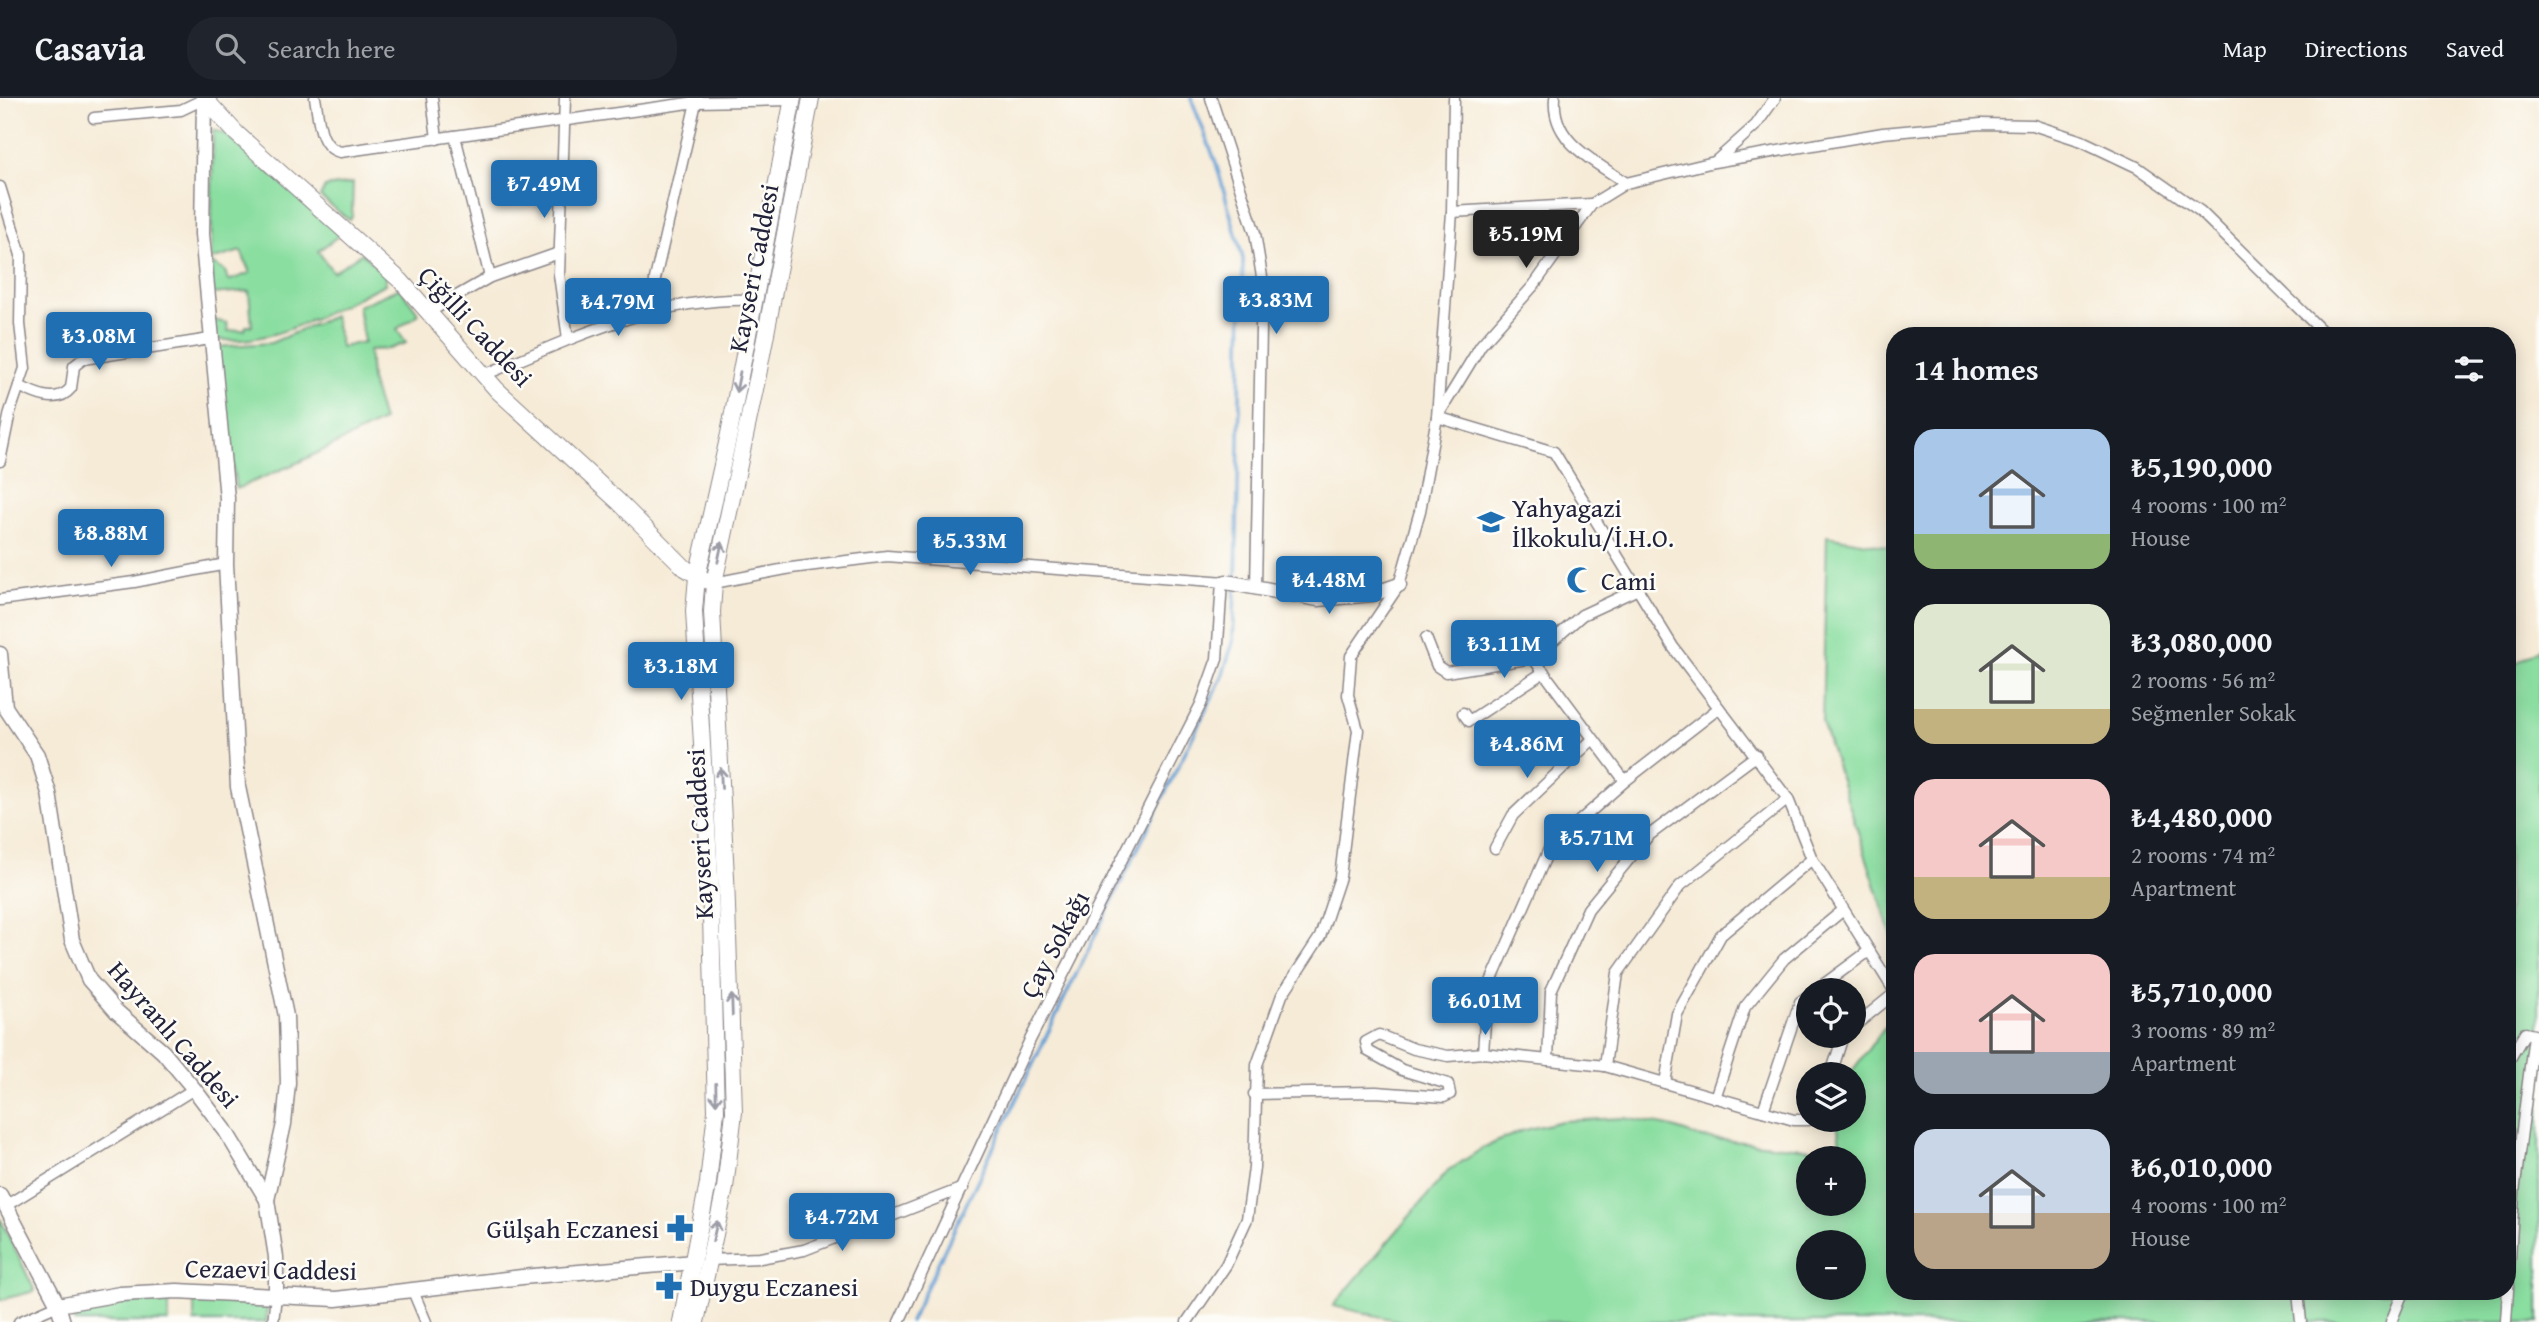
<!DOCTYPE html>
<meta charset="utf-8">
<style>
body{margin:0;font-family:"Gentium Book Plus",serif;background:#20242c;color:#f1f3f6;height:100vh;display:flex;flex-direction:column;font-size:26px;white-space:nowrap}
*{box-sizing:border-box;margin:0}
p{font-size:23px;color:#9ea1a6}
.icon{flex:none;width:38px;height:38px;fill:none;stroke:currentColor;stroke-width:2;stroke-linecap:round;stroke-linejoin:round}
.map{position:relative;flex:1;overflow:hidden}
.drawer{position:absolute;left:1886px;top:229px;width:630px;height:973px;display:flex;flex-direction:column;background:#171b24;border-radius:28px;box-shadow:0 4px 18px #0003}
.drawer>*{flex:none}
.fabs{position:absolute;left:1796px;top:880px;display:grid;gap:14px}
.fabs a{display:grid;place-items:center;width:70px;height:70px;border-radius:50%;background:#171b24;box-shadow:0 4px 18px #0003;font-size:35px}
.price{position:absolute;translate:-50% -60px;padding:0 16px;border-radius:7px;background:#1f6fb2;color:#fff;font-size:23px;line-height:46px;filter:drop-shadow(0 2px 4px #0008)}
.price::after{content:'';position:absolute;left:50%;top:42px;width:21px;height:16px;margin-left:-10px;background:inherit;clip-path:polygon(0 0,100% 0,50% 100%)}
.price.current{background:#222;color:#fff}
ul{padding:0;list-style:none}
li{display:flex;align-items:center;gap:21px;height:175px;padding:0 28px}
li span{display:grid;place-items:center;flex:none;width:196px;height:140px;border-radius:21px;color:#555}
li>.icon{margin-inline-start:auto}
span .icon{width:84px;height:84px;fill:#fffc;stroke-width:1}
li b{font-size:30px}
h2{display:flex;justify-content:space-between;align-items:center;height:84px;padding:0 28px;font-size:30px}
header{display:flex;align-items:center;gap:42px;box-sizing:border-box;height:98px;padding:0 35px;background:#171b24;border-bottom:2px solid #363941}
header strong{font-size:33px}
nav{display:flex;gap:38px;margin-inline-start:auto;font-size:24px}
.search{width:490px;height:63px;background:#20242c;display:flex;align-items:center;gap:18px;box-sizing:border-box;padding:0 24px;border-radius:28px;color:#9ea1a6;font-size:26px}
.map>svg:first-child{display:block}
.green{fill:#8adea0;stroke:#56806e;stroke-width:2;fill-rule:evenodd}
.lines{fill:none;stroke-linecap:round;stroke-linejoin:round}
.stream{stroke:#649fd4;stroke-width:3.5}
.minor-casing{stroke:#8c8689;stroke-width:13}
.tertiary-casing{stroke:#8c8689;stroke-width:17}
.secondary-casing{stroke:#8c8689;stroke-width:18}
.minor{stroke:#fff;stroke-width:10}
.tertiary{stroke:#fff;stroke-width:14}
.secondary{stroke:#fff;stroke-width:16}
.oneway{stroke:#9c9ca7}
.labels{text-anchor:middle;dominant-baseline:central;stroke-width:5;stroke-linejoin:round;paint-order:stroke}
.street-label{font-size:26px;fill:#22223b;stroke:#fdfcf7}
.poi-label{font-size:26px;fill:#22223b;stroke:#fdfcf7;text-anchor:start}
</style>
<header>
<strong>Casavia</strong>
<div class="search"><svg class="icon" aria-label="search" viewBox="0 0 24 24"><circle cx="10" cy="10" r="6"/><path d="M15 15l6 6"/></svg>Search here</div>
<nav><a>Map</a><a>Directions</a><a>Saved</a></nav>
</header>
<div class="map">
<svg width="2539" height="1224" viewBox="0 0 2539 1224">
<rect width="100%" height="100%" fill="#fdfcf7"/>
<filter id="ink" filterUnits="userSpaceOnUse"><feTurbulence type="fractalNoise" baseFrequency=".0143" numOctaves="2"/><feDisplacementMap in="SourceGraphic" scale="14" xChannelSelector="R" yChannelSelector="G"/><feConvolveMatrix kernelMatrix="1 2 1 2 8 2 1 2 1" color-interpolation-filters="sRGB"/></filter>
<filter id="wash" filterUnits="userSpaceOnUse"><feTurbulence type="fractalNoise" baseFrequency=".00686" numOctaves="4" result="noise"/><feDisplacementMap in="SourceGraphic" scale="28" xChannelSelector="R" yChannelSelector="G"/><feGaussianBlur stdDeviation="1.57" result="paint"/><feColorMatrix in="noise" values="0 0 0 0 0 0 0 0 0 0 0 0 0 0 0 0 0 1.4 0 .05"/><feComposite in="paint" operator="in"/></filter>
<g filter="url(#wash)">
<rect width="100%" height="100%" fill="#f6ebd7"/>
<g class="green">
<path d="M213,32L225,36L341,136L318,153L333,174L362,155L385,177V186C334,210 274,250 214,241L213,222L227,225L228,233L245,232L246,228H252L249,193L212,196L211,165L225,173L228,183L250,175L241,153L211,162Z"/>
<path d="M353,85L352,119L349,122L320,99L325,89Z"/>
<path d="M400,190L419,216L397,231L406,245L389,251L369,252L371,282L383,323L299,364L236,391L216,249L271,245L334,218L341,249L364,244L358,208Z"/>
<path d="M1827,438L1895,450V847L1822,624Z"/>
<path d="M2539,551V1224H1404L1333,1208L1448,1073L1483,1050L1521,1033L1562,1023L1624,1020L1664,1027L1703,1040L1841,1054L1837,1022H1853V976H1850L1895,915V1194H2508V570ZM1808,1060H1853V1106H1808ZM1808,1144H1853V1190H1808Z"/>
<path d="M0,1120L35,1193L0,1202Z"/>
<path d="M169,1201V1224H74L77,1211L83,1209Z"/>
<path d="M194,1201L267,1206L266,1224H194Z"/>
</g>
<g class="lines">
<g class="stream">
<path d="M1191,0L1216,65L1243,161L1236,483"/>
<path d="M910,1224L1066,897L1222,579L1233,544L1235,491"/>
</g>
</g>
</g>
<g filter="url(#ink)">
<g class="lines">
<defs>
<g id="minor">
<path d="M315,0C319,19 318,49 340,54L696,4L792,2"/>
<path d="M432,0L437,41"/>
<path d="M565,0L559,176L568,241"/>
<path d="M1211,0L1255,135L1262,179L1256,489"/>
<path d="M1555,0C1551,44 1595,63 1626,85"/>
<path d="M94,20L181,12L204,1"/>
<path d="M455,38L490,179"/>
<path d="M1717,62L1756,27L1775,0"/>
<path d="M0,89L21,157L20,226L25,270L10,314L0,363"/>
<path d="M1452,114L1592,106"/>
<path d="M654,210L655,181L697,0"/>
<path d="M429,214L490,179L559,155"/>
<path d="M484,277C573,240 655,199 754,202"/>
<path d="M19,288C35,296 57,307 71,290L74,268L83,261L210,241"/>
<path d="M714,485L791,470L887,458L1226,484"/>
<path d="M0,502L134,484L226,466"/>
<path d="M1426,540L1437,568L1446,574L1533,560"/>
<path d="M1463,615L1469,623L1544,574"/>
<path d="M1625,683L1533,560L1582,517L1638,491"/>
<path d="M1495,750L1513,717L1593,641"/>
<path d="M1816,892L1869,853"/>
<path d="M1895,894L1812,761L1788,701L1673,549L1554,354L1437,319L1481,247L1534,187L1592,106L1626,85L1714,64L1883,35L1981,26L2033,27L2082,43L2137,69L2200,113L2327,238"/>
<path d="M1853,929L1895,895"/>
<path d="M1483,955L1487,893L1550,749L1625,683L1719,610"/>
<path d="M1548,962L1551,893L1588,811L1648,738L1757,657"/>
<path d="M1605,968L1618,875L1680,788L1788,701"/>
<path d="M1831,976L1843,938"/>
<path d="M1665,985L1677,916L1721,837L1812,761"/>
<path d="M1254,996L1376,994L1444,999L1450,996L1448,986L1402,972L1368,953L1366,944L1379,937L1414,951L1448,958L1483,955L1605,968L1794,1022H1808"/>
<path d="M1715,1000L1745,909L1784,861L1842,813"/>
<path d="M1763,1013L1800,904L1808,898"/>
<path d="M7,1107L194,991"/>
<path d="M708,1162L760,1160L804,1152L963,1090"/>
<path d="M413,1193L426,1224"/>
<path d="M2298,1194L2301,1224"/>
<path d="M19,1224L58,1207"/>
<path d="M273,1224L276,1198"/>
<path d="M899,1224L1029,944L1201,606L1217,561L1222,483"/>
<path d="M1187,1224L1226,1167L1247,1121L1254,1070L1257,967L1282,897L1320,839L1340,779L1358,632L1348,597L1351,558L1399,487L1420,413L1437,319L1452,114L1454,0"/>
<path d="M2391,1224L2403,1194"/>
<path d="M2506,1224L2514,1095L2534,937L2525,935L2508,964"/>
</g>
<g id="tertiary">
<path d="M204,1L202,136L227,400L226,466L238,689L286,918L288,985L284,1026L267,1102L276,1159V1198"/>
<path d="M1226,484L1318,501L1373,496L1399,487"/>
<path d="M0,556L5,609L37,657L49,695L72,842L89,882L116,913L163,954L194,991L225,1032L267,1102"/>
<path d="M0,1097L58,1207L63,1224"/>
<path d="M58,1207L120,1196L177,1193L336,1201L522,1179L694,1164"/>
</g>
<g id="secondary">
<path d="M204,0L237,36L401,183L497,292L619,404L685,470L705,482"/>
<path d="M681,1224L708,1085L716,1013L710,779L694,513L697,479L729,336L793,0"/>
<path d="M696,1224L725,1090L734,1014L726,779L712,514L714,485L758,277L811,0"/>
</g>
</defs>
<use href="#minor" class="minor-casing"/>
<use href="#tertiary" class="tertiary-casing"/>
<use href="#secondary" class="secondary-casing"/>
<use href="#minor" class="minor"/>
<use href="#tertiary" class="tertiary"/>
<use href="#secondary" class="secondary"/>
</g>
<defs><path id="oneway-shaft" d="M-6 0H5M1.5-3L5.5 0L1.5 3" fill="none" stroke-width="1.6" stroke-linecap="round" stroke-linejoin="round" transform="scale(1.75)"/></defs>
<g class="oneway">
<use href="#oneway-shaft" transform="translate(738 284) rotate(101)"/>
<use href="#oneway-shaft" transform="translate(720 454) rotate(-78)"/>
<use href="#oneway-shaft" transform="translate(721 680) rotate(-93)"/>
<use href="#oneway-shaft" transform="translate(732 907) rotate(-92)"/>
<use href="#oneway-shaft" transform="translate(716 996) rotate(89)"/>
<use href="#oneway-shaft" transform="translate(715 1133) rotate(-77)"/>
</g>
</g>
<defs>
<symbol id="school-bare" viewBox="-9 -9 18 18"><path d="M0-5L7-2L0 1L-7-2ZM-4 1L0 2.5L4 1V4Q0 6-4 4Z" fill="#1f6fb2" stroke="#fdfcf7" stroke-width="2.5" paint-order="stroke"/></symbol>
<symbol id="mosque-bare" viewBox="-9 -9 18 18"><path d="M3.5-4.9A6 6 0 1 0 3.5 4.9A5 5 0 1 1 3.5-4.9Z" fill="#1f6fb2" stroke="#fdfcf7" stroke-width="2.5" paint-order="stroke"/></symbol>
<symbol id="pharmacy-bare" viewBox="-9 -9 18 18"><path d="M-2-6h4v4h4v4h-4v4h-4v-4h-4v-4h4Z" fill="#1f6fb2" stroke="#fdfcf7" stroke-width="2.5" paint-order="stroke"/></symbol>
</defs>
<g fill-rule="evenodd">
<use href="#school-bare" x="1472" y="405" width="38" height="38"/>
<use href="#mosque-bare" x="1561" y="463" width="38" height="38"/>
<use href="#pharmacy-bare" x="661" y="1111" width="38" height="38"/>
<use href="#pharmacy-bare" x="650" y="1169" width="38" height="38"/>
</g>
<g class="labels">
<g class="street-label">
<text transform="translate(753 170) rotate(-79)">Kayseri Caddesi</text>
<text transform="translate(476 228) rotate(47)">Çiğilli Caddesi</text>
<text transform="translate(699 736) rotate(-93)">Kayseri Caddesi</text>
<text transform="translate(1054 846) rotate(-62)">Çay Sokağı</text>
<text transform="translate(174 936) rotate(49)">Hayranlı Caddesi</text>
<text transform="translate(271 1171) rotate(1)">Cezaevi Caddesi</text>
</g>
<g class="poi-label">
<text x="1512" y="409">Yahyagazi<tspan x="1512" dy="30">İlkokulu/İ.H.O.</tspan></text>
<text x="1601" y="482">Cami</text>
<text x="659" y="1130" text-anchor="end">Gülşah Eczanesi</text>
<text x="690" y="1188">Duygu Eczanesi</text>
</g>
</g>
</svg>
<div class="fabs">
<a><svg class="icon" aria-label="locate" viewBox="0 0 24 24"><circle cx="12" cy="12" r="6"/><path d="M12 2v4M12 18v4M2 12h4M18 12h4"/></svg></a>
<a><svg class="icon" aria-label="layers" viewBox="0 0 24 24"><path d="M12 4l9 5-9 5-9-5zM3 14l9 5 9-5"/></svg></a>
<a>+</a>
<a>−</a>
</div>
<b class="price" style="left:544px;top:122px">₺7.49M</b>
<b class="price current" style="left:1526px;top:172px">₺5.19M</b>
<b class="price" style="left:1276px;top:238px">₺3.83M</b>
<b class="price" style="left:618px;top:240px">₺4.79M</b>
<b class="price" style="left:99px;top:274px">₺3.08M</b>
<b class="price" style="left:111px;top:471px">₺8.88M</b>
<b class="price" style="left:970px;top:479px">₺5.33M</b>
<b class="price" style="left:1329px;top:518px">₺4.48M</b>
<b class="price" style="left:1504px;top:582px">₺3.11M</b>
<b class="price" style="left:681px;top:604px">₺3.18M</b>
<b class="price" style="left:1527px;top:682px">₺4.86M</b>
<b class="price" style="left:1597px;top:776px">₺5.71M</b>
<b class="price" style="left:1485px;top:939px">₺6.01M</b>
<b class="price" style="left:842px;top:1155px">₺4.72M</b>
<section class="drawer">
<h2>14 homes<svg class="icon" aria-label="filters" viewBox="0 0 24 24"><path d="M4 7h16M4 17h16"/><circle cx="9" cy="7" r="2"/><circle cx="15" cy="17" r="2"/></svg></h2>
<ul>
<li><span style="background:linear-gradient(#a9c7e8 75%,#8fb573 0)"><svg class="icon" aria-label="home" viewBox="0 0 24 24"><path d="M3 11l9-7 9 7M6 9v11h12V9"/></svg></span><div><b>₺5,190,000</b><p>4 rooms · 100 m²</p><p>House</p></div></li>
<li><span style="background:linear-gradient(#dfe7d0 75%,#c2b280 0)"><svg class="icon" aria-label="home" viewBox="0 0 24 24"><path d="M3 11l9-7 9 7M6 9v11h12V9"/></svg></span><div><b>₺3,080,000</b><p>2 rooms · 56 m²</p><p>Seğmenler Sokak</p></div></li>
<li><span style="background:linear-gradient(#f6c9c9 70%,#c2b280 0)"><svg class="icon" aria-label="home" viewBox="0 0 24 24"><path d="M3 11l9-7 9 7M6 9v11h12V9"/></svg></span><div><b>₺4,480,000</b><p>2 rooms · 74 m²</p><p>Apartment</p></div></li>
<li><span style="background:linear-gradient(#f6c9c9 70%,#9aa5b1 0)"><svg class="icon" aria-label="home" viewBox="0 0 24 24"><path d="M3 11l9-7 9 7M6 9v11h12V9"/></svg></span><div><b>₺5,710,000</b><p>3 rooms · 89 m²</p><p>Apartment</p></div></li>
<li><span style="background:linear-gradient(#c9d6e8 60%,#b9a48a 0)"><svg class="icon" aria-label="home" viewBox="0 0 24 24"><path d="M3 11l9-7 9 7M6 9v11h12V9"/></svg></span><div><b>₺6,010,000</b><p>4 rooms · 100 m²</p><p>House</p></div></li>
</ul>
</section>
</div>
